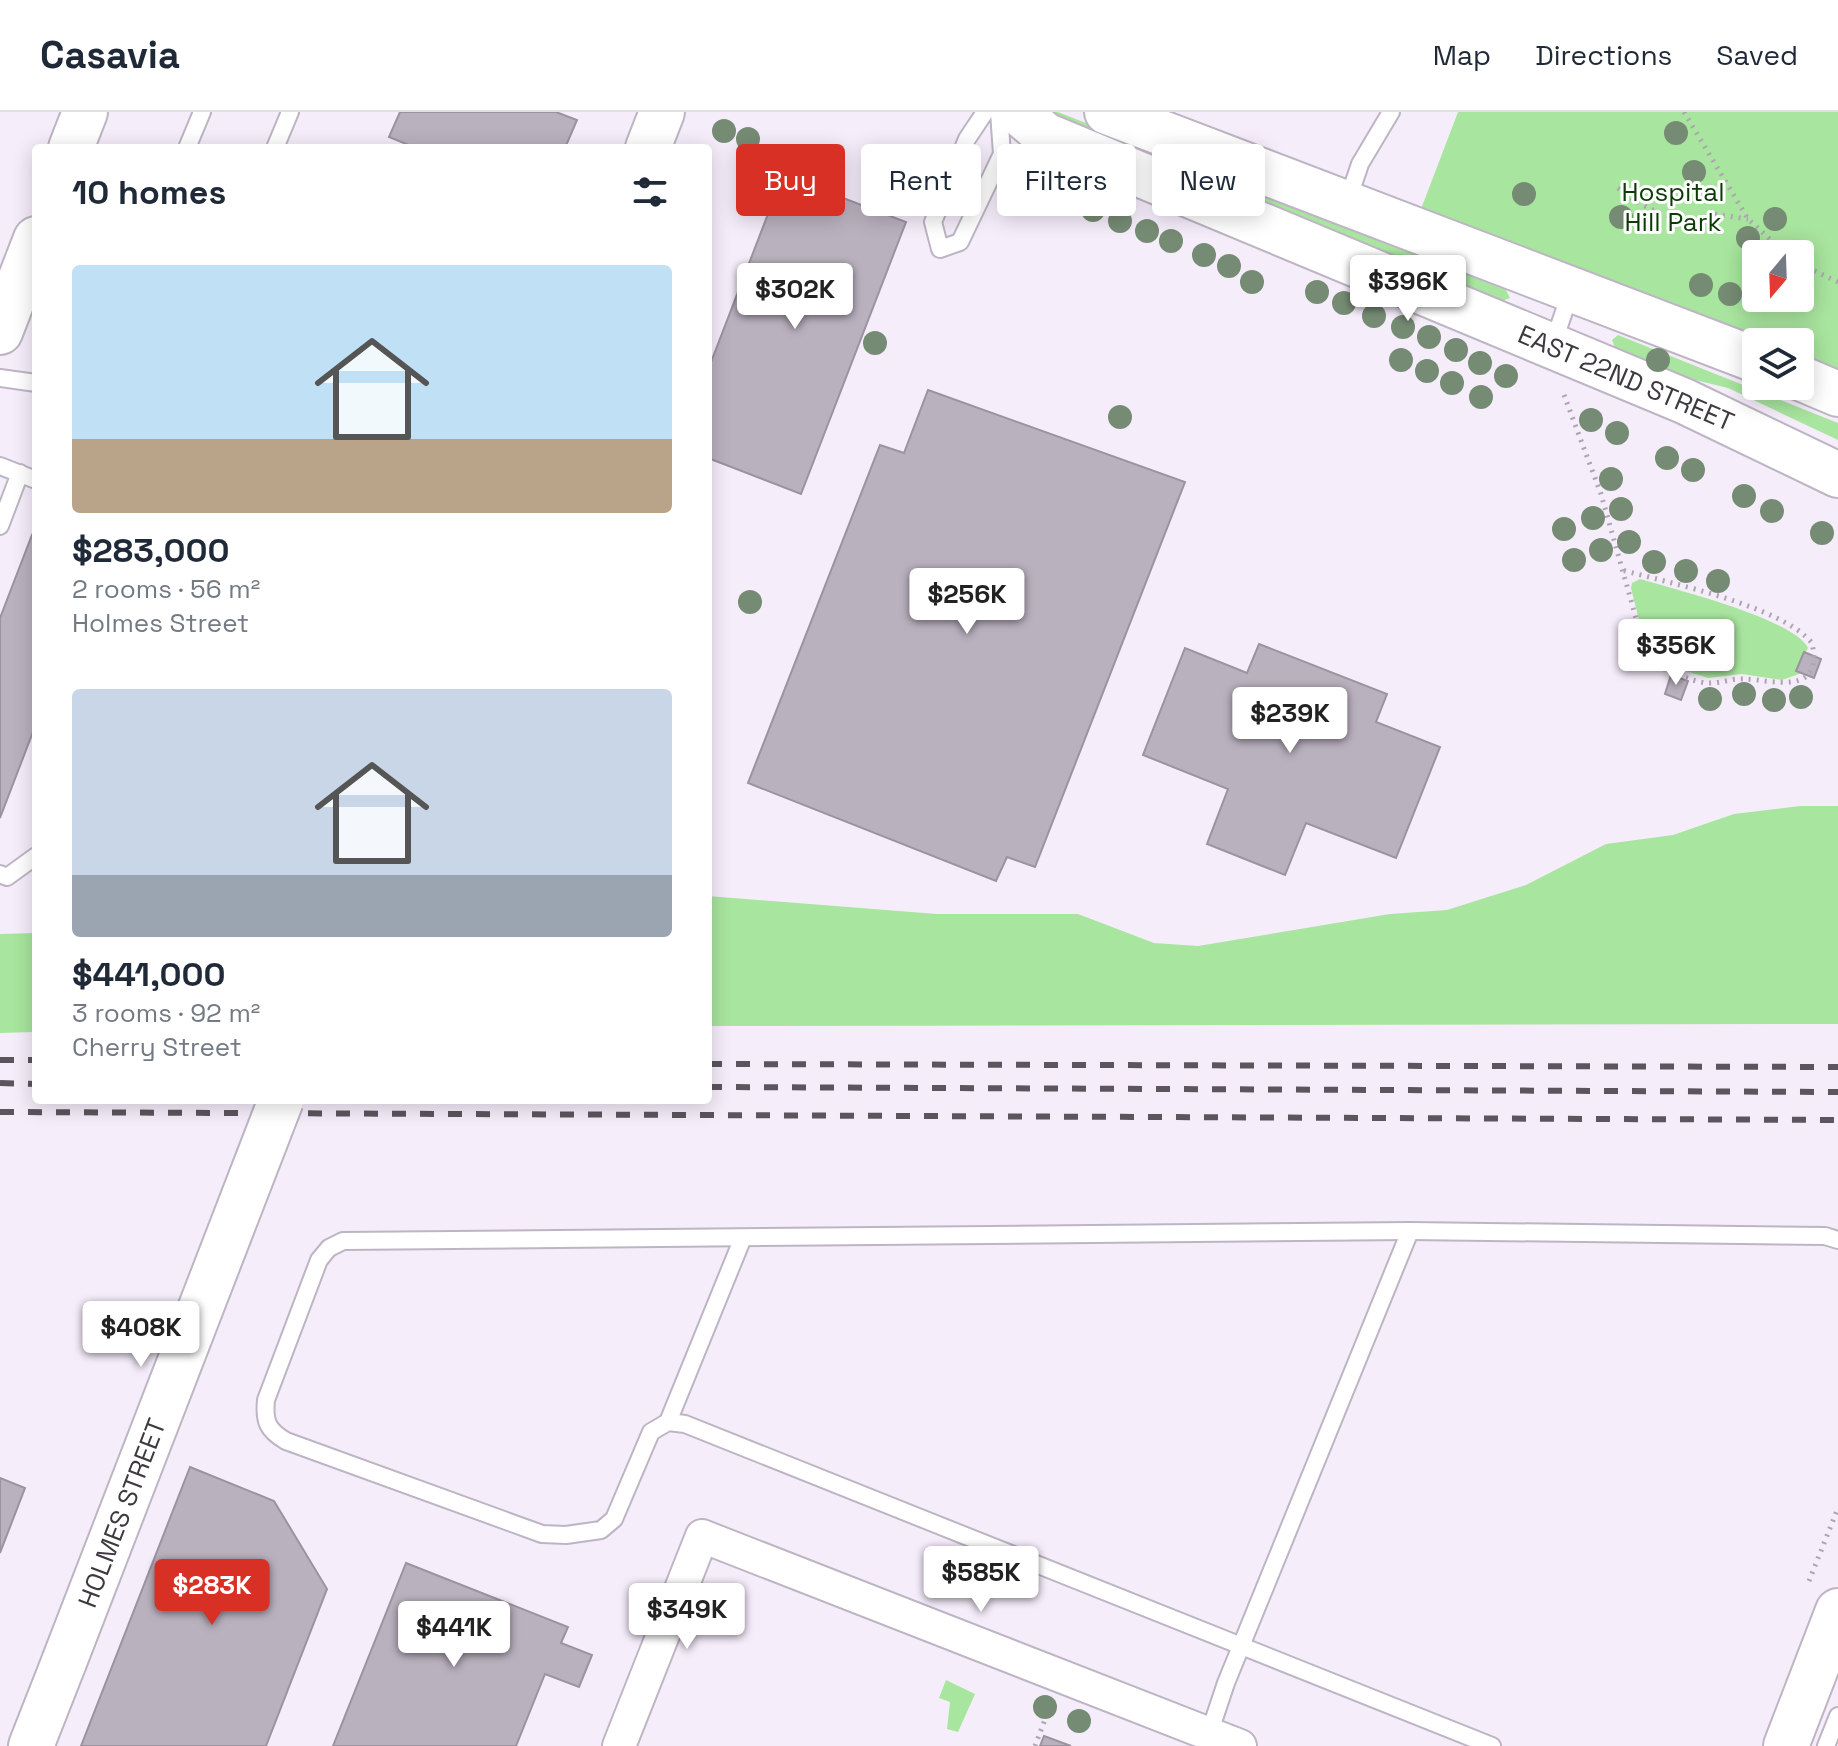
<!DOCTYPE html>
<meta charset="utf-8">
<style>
body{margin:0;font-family:"Space Grotesk",sans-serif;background:#f6f6f7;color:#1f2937;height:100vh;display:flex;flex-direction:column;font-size:30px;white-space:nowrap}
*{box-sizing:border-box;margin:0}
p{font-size:26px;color:#747a83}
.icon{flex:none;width:44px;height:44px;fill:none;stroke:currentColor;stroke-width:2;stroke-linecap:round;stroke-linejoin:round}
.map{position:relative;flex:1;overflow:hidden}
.details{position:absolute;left:32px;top:32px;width:680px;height:960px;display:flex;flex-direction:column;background:#fff;border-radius:8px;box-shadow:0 4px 20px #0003}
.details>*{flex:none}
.guide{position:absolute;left:736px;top:32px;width:760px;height:72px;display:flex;gap:16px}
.needle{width:52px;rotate:199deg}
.tools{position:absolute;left:1742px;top:128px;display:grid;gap:16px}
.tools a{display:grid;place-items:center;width:72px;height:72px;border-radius:8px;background:#fff;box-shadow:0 4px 20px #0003;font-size:40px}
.price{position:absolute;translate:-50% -68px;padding:0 18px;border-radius:8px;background:#fff;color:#222;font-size:26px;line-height:52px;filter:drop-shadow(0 2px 4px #0008)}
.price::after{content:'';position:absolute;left:50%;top:48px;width:24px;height:18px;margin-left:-12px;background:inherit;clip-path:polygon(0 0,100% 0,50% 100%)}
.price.on{background:#d93025;color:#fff}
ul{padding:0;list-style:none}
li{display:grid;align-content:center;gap:16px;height:424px;padding:0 40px}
li span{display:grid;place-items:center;height:248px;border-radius:8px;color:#555}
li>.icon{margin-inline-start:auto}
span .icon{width:144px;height:144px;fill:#fffc;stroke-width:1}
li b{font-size:34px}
h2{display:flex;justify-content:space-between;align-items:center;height:96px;padding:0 40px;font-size:34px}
.tag{padding:0 28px;border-radius:8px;background:#fff;box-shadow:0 4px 20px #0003;font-size:28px;line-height:72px}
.tag.on{background:#d93025;color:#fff}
header{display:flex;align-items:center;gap:48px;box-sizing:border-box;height:112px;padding:0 40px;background:#fff;border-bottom:2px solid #e0e1e3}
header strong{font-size:38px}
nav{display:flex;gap:44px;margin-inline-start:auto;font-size:28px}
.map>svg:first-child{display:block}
.green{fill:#a8e59e;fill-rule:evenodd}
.building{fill:#bab1bf;stroke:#9b93a0;stroke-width:2}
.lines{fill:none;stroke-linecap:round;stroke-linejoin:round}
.lane-casing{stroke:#bdb5c3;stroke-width:20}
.street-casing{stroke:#bdb5c3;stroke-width:36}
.secondary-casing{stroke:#bdb5c3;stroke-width:48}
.path{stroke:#ada6b1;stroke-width:5;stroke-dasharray:2 6;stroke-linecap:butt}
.lane{stroke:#fff;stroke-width:16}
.street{stroke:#fff;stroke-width:32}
.secondary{stroke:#fff;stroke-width:44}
.rail{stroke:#5b565d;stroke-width:6;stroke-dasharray:14 14;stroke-linecap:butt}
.secondary-bridge-casing{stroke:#bdb5c3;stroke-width:48;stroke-linecap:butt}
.secondary-bridge{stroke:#fff;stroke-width:44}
.tree{fill:#768b74}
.labels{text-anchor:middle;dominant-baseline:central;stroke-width:6;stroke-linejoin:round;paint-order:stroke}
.park-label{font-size:26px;fill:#0d3b05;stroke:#fefefe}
.street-label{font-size:26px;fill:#3d393f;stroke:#fefefe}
</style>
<header>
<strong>Casavia</strong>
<nav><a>Map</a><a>Directions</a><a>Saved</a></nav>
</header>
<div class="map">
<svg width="1838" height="1634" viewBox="0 0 1838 1634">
<rect width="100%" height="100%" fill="#f6edfb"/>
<g class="green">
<path d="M1041,0H1058L1139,32L1143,38L1141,43Z"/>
<path d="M1458,0H1838V263L1800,248V230H1756L1421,97ZM1756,142H1800V186H1756Z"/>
<path d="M1155,40L1506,178L1510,186L1502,189L1154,51L1151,48Z"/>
<path d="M1618,223L1838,311V328L1728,276L1671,262L1616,238L1612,228Z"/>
<path d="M1640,467C1674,477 1794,507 1808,536L1796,558L1802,561L1782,568L1742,562L1708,566L1655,549L1646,536L1631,476L1632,471Z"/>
<path d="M1800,694H1838V912L708,914V784L937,802H1078L1154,831L1198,834L1390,802L1447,798L1526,773L1606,732L1673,723L1734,702Z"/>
<path d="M36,821V920L0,921V822Z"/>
<path d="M946,1568L975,1582L958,1620L947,1617L950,1590L939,1586Z"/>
</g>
<g class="building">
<path d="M400,0H556L577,8L565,36H416L389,25Z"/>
<path d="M783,63L906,110L801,382L708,346V258Z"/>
<path d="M928,278L1185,370L1035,755L1007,745L996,769L748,671L880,333L904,341Z"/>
<path d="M32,423L36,425V612L0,706V506Z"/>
<path d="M1259,532L1387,582L1376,610L1440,635L1396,746L1306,711L1285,763L1207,732L1228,677L1143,643L1185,536L1247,561Z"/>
<path d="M1804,540L1821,547L1814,566L1796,559Z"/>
<path d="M1671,563L1688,569L1681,588L1665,582Z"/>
<path d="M190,1355L274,1389L327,1477L266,1634H81Z"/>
<path d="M0,1366L25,1376L0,1441Z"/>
<path d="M406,1451L568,1515L561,1531L592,1543L579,1575L545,1562L516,1634H333Z"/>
<path d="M1044,1624L1071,1634H1040Z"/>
</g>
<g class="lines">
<defs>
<g id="lane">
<path d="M985,0L967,27L933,110L940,137L960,130L1002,42L999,0"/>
<path d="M187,36L202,0"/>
<path d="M275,36L290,0"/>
<path d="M1347,91L1360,52L1391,0"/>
<path d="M1553,232L1571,179"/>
<path d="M0,266L36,271"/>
<path d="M0,354L36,368"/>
<path d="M0,414L20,361"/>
<path d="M0,762L7,765L36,744"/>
<path d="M668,1310L742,1128"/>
<path d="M1209,1622L1226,1571L1410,1119"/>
<path d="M1492,1634L685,1312L668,1310L651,1320L614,1407L601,1418L566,1423L542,1422L286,1329C267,1318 264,1309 266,1288L319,1148L329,1136L343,1129L1410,1119L1825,1124L1838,1128"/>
<path d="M1826,1634L1838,1604"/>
</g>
<path id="street" d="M619,1634L702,1424L1240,1634"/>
<g id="secondary">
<path d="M1018,0L1045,23L1684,289L1838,363"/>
<path d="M1107,0L1756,248"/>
<path d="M71,36L85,0"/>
<path d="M648,36L662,0"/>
<path d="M0,220L36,127"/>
<path d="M1800,266L1838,282"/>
<path d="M31,1634L64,1550"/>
<path d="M1786,1634L1838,1499"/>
</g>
</defs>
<use href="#lane" class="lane-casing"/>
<use href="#street" class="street-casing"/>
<use href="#secondary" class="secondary-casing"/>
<g class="path">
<path d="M1684,0L1748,107L1786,142"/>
<path d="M1618,76C1640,94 1663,104 1691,111"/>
<path d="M1707,101L1748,107"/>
<path d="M1800,152L1838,170"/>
<path d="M1564,283L1601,382L1647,545L1649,549C1665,558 1689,569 1707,571C1719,572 1732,566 1744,567C1772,568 1824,585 1812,531C1782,494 1669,471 1622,458"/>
<path d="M1809,1469L1838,1396"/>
<path d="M1035,1634L1046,1605"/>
</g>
<use href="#lane" class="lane"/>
<use href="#street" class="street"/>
<use href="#secondary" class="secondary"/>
<g class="rail">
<path d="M0,948H36"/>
<path d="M708,952L1838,955"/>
<path d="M0,971L36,972"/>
<path d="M708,975L1838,980"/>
<path d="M0,1000L1838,1008"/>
</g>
<defs>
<path id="secondary-bridge" d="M64,1550L281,988"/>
</defs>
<use href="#secondary-bridge" class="secondary-bridge-casing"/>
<use href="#secondary-bridge" class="secondary-bridge"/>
</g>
<g class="tree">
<circle cx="724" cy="19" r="12"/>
<circle cx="1676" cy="21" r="12"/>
<circle cx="748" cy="27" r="12"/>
<circle cx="1694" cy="60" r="12"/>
<circle cx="1037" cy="78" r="12"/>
<circle cx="1524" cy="82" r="12"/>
<circle cx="1093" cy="98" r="12"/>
<circle cx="1621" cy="105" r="12"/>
<circle cx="1775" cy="107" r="12"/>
<circle cx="1120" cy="109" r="12"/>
<circle cx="1147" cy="119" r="12"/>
<circle cx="1748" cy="126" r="12"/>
<circle cx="1171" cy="129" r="12"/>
<circle cx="1204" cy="143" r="12"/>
<circle cx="1229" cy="154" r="12"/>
<circle cx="1252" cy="170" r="12"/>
<circle cx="1701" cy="173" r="12"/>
<circle cx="1317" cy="180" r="12"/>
<circle cx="1730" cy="182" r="12"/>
<circle cx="1344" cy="191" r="12"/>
<circle cx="1374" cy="204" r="12"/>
<circle cx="1403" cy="215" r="12"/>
<circle cx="1429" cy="225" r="12"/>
<circle cx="875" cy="231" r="12"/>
<circle cx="1456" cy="238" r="12"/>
<circle cx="1401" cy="248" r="12"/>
<circle cx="1658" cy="248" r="12"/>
<circle cx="1480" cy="251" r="12"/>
<circle cx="1427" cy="259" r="12"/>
<circle cx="1506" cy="264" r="12"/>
<circle cx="1452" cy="271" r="12"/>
<circle cx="1481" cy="285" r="12"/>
<circle cx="1120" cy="305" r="12"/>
<circle cx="1591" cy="308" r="12"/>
<circle cx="1617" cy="321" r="12"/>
<circle cx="1667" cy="346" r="12"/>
<circle cx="1693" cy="358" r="12"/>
<circle cx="1611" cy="367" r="12"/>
<circle cx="1744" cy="384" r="12"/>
<circle cx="1621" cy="397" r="12"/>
<circle cx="1772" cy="399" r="12"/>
<circle cx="1593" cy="406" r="12"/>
<circle cx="1564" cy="417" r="12"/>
<circle cx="1822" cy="421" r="12"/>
<circle cx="1629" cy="430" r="12"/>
<circle cx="1601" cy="438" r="12"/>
<circle cx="1574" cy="448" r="12"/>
<circle cx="1654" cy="450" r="12"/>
<circle cx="1686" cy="459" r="12"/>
<circle cx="1718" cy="469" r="12"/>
<circle cx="750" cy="490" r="12"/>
<circle cx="1744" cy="582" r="12"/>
<circle cx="1801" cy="585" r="12"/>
<circle cx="1710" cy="587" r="12"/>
<circle cx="1774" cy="588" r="12"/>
<circle cx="1045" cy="1595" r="12"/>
<circle cx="1079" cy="1609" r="12"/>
</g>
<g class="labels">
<g class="park-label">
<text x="1673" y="80">Hospital<tspan x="1673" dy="30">Hill Park</tspan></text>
</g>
<g class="street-label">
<text transform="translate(1626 266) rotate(23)">EAST 22ND STREET</text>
<text transform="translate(122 1401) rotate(-69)">HOLMES STREET</text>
</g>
</g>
</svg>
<div class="tools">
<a><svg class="needle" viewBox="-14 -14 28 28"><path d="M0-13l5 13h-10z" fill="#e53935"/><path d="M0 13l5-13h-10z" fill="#747a83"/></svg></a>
<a><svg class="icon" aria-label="layers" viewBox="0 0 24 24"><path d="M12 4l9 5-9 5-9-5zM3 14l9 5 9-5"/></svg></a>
</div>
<b class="price" style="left:1408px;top:211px">$396K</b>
<b class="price" style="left:795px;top:219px">$302K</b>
<b class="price" style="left:967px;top:524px">$256K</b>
<b class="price" style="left:1676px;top:575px">$356K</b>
<b class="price" style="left:1290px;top:643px">$239K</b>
<b class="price" style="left:141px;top:1257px">$408K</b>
<b class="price" style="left:981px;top:1502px">$585K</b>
<b class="price on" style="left:212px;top:1515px">$283K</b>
<b class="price" style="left:687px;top:1539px">$349K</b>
<b class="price" style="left:454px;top:1557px">$441K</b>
<div class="guide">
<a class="tag on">Buy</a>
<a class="tag">Rent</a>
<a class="tag">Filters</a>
<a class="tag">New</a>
</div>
<section class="details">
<h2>10 homes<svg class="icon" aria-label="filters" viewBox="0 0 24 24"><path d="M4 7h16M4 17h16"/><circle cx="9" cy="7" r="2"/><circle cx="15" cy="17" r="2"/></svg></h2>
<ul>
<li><span style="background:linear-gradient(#bfe0f5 70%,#b9a48a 0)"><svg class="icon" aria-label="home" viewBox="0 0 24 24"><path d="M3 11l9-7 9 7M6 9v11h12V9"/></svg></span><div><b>$283,000</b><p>2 rooms · 56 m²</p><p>Holmes Street</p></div></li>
<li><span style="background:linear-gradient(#c9d6e8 75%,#9aa5b1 0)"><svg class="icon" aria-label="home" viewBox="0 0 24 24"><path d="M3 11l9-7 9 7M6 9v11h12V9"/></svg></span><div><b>$441,000</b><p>3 rooms · 92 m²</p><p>Cherry Street</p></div></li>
</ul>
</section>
</div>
